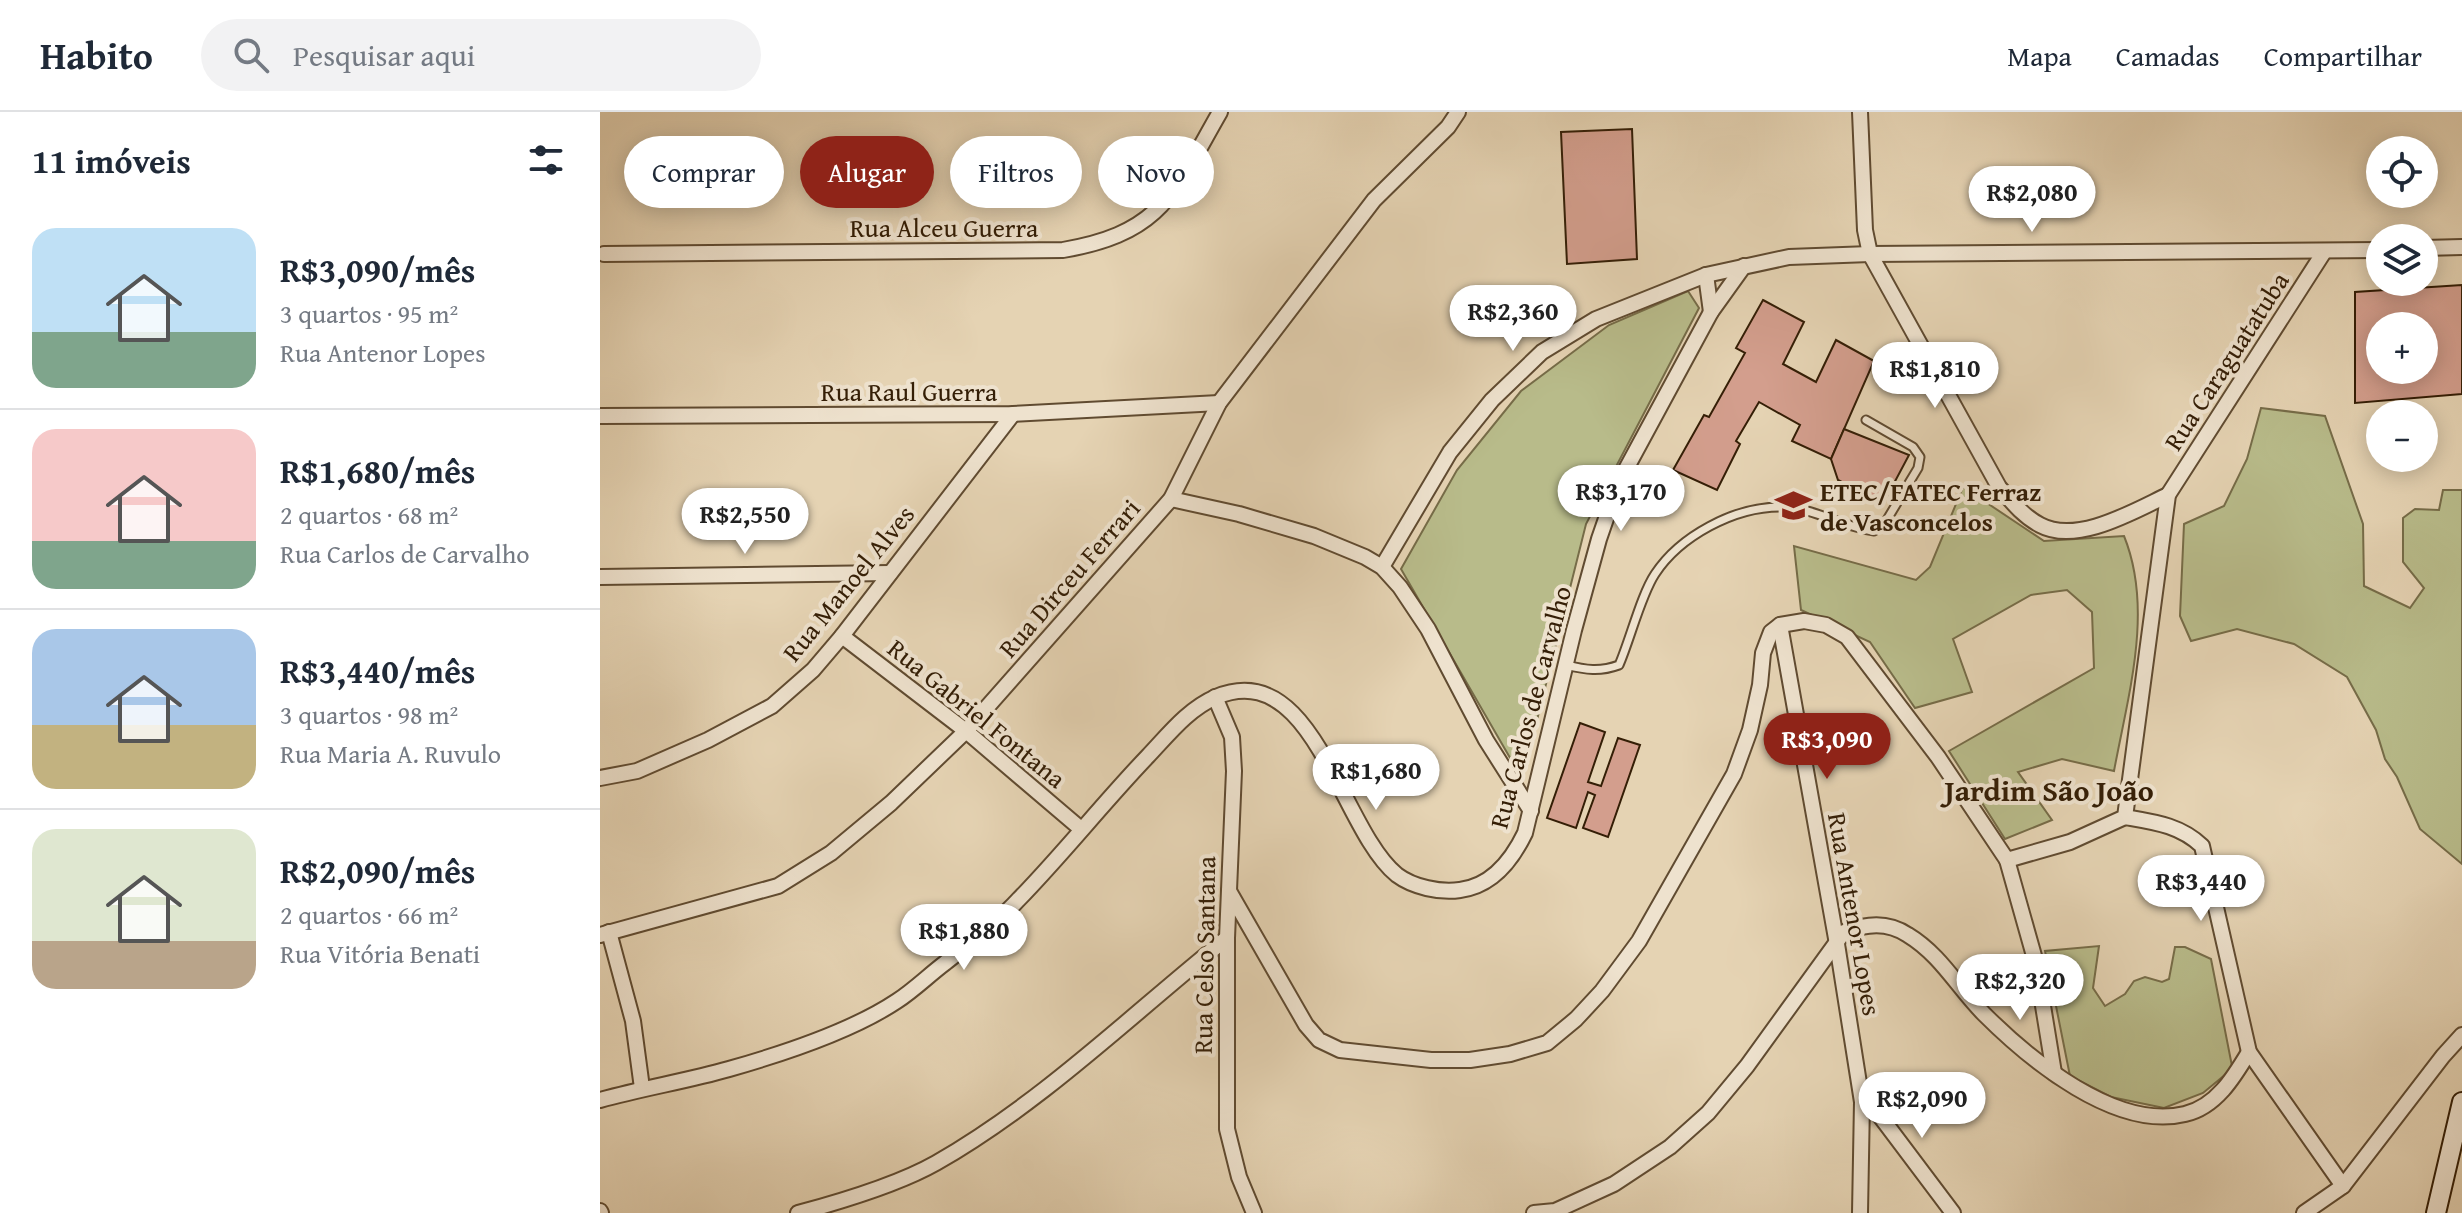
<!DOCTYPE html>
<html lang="pt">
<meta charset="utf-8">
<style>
body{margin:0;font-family:"Gentium Book Plus",serif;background:#f2f2f3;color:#1f2937;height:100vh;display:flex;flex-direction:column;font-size:30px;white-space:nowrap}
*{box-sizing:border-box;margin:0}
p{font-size:26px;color:#747a83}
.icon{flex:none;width:44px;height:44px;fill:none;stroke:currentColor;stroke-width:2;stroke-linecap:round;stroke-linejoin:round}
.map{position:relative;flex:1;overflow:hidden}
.side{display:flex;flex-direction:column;background:#fff;width:600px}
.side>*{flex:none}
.guide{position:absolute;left:24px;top:24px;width:760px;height:72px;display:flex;gap:16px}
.buttons{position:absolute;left:1766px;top:24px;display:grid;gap:16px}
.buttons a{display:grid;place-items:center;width:72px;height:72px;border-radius:50%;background:#fff;box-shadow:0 4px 20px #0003;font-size:40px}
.price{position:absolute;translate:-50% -68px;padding:0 18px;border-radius:28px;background:#fff;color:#222;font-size:26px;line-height:52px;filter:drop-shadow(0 2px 4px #0008)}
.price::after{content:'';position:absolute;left:50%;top:48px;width:24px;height:18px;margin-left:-12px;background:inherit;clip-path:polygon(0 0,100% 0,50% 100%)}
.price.on{background:#8f2418;color:#fff}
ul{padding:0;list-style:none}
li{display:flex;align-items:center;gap:24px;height:200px;padding:0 32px}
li+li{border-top:2px solid #e0e1e3}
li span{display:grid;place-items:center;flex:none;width:224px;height:160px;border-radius:24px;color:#555}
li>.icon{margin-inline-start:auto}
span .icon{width:96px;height:96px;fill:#fffc;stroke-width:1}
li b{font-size:34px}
h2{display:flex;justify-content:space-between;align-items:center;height:96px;padding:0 32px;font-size:34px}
.chip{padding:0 28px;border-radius:36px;background:#fff;box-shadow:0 4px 20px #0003;font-size:28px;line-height:72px}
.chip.on{background:#8f2418;color:#fff}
header{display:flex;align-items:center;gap:48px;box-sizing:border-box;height:112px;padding:0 40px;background:#fff;border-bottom:2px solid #e0e1e3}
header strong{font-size:38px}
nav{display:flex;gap:44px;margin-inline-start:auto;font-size:28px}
.search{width:560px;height:72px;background:#f2f2f3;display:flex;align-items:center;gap:20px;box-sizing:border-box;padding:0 28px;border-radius:44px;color:#747a83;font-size:30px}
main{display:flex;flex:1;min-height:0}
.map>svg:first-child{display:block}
.green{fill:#b8bb8a;stroke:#766c48;stroke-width:2}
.building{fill:#d39e8d;stroke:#341e06;stroke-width:2;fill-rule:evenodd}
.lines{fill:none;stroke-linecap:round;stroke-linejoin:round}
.service-casing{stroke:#604b31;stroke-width:11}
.minor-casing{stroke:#604b31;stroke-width:18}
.secondary-casing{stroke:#341e06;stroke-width:22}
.service{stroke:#eee2ce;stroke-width:7}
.minor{stroke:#eee2ce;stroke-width:14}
.secondary{stroke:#eee2ce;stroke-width:18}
.labels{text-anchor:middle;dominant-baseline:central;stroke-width:8;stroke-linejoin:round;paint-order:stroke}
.street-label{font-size:26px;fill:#341e06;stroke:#eee2ce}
.poi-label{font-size:26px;font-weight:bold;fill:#341e06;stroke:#eee2ce;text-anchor:start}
.quarter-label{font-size:30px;font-weight:bold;fill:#341e06;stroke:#eee2ce}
</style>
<header>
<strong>Habito</strong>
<div class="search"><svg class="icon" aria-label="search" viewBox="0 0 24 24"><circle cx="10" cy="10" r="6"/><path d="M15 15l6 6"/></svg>Pesquisar aqui</div>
<nav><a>Mapa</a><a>Camadas</a><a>Compartilhar</a></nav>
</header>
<main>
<section class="side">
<h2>11 imóveis<svg class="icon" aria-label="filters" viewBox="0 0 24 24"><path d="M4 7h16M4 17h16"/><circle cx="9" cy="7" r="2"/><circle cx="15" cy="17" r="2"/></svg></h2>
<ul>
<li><span style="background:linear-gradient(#bfe0f5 65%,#7fa58c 0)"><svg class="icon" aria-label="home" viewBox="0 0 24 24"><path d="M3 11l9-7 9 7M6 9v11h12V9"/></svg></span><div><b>R$3,090/mês</b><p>3 quartos · 95 m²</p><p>Rua Antenor Lopes</p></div></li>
<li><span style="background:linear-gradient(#f6c9c9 70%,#7fa58c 0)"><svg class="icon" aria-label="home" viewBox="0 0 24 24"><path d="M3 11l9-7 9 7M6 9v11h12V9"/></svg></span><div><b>R$1,680/mês</b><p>2 quartos · 68 m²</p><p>Rua Carlos de Carvalho</p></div></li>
<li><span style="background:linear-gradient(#a9c7e8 60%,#c2b280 0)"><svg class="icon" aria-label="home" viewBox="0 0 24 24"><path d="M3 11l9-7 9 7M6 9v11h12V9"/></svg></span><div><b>R$3,440/mês</b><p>3 quartos · 98 m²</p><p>Rua Maria A. Ruvulo</p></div></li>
<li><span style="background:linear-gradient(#dfe7d0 70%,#b9a48a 0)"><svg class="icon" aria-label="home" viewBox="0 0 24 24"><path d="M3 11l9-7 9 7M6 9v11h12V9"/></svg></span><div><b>R$2,090/mês</b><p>2 quartos · 66 m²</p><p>Rua Vitória Benati</p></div></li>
</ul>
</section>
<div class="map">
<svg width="1862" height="1101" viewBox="0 0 1862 1101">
<rect width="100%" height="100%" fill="#e5d3b3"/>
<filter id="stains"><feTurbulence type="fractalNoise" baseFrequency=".0025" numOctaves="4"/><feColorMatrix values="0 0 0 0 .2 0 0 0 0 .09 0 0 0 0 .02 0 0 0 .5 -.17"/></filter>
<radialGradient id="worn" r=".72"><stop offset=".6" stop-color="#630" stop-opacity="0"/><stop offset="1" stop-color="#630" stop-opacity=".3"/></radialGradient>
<g class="green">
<path d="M1088,179L1099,196L986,412L926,652L913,651L801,457L857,358L921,279L1009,213Z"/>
<path d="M1661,296L1725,304L1763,412L1764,474L1810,496L1824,476L1803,450V406L1815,397L1839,398L1843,378H1862V752L1820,717L1797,665L1785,647L1776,618L1747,565L1694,532L1637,517L1591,529L1580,504L1584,412L1624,394L1647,347Z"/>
<path d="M1363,375L1444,429L1524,424C1554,498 1528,583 1514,659L1462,647L1418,660L1452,708L1405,727L1349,639L1494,556L1492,500L1467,478L1431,483L1353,527L1372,580L1315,596L1270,530L1201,498L1194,434L1316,468L1330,455Z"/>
<path d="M1499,834L1493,876L1505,894L1525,882L1534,869L1545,865L1562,870L1569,867L1575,835H1585L1611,847L1632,954L1626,962L1603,981L1564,996L1511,985L1470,964L1445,839Z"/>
</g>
<g class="building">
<path d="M1032,17L1037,147L967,152L961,20Z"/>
<path d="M1862,173V282L1755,291V180ZM1780,214H1824V258H1780Z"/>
<path d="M1163,188L1204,210L1183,252L1216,270L1236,228L1274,249L1231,347L1192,329L1200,313L1159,290L1136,329L1140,332L1117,378L1073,358L1104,303L1109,305L1145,241L1136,236Z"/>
<path d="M1244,317L1309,343L1283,392L1238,368L1231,347Z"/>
<path d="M980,611L1005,620L988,670L1001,674L1018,626L1040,633L1008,725L983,716L995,683L988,680L976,716L947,706Z"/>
</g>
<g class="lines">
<defs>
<path id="service" d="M966,553C986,558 1000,560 1019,553C1030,528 1041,483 1055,462C1080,424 1134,395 1180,395C1213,395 1242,415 1274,419L1285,411L1318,356L1320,345L1313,335L1266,308"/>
<g id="minor">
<path d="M1260,0L1265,118L1270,142L1399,375C1412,390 1423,404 1440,413C1477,433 1534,399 1568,383"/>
<path d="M1824,136L1862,135"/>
<path d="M4,142L463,138C563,121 574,80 620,0"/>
<path d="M1106,163L1111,200"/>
<path d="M0,304L413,302L619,291"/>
<path d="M571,387L639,402L714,424L765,445L782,455L800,475L828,517L886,628L931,699"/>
<path d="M782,455L850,340L892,288L942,240L996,207L1106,163L1189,145L1270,142L1780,138"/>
<path d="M0,465L290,461"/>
<path d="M1180,513L1237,832L1262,990L1260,1101"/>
<path d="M242,524L366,619L481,717"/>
<path d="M615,585L632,625L634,659L627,826V1017L639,1065L654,1101"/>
<path d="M0,666L37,659L108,628L172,594L213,558L242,524L413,302"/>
<path d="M1525,705C1554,710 1580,713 1602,734L1649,940L1743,1074"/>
<path d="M1407,748L1436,851L1454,961"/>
<path d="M629,779L706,913L719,928L740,938L831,948H870L910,942L947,931L976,907L1002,879L1039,829L1134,662L1150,618L1160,573L1163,541L1171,520L1180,513L1204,509L1226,513L1247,525L1338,645L1407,748L1470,730L1525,705L1568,383L1724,140"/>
<path d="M9,820L33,909L42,976"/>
<path d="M0,823L178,774L231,741L291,691L366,619L571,387L619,291L774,88L848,15L858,0"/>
<path d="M0,988C43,976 87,969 129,957C182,942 252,919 297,889C314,878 329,863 345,851C370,831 397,811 418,788C463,742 503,691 548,644C568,623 588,597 616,585C714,544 740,717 797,763C813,775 840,781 860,778C892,774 912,748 925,721L974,518L999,427L1018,372L1111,200L1144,154"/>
<path d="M1262,990L1277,1000L1353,1101"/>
<path d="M0,1099L1,1101"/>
<path d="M198,1101C239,1090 299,1072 336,1051C443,990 532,902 627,826"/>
<path d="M934,1101L955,1099L1014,1072L1070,1035L1108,1001L1147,954L1244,820C1266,812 1287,809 1308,823C1341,843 1358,876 1384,902C1430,948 1516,1019 1585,1002C1616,995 1634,965 1649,940"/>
<path d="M1704,1101L1743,1074L1843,944L1862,923"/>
</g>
<path id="secondary" d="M1836,1101L1862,990"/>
</defs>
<use href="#service" class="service-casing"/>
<use href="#minor" class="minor-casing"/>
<use href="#secondary" class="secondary-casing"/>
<use href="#service" class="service"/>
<use href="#minor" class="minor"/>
<use href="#secondary" class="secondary"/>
</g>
<defs>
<symbol id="university-bare" viewBox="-9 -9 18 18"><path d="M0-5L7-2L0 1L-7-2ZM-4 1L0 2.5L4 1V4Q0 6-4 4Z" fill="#8f2418" stroke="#eee2ce" stroke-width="2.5" paint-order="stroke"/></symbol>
</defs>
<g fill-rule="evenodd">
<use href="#university-bare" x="1168" y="368" width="51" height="51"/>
</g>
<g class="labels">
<g class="street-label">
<text x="344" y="115">Rua Alceu Guerra</text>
<text transform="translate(1626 249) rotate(-57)">Rua Caraguatatuba</text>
<text x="309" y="279">Rua Raul Guerra</text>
<text transform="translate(469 466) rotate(-49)">Rua Dirceu Ferrari</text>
<text transform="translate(248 471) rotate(-51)">Rua Manoel Alves</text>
<text transform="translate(930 595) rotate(-75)">Rua Carlos de Carvalho</text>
<text transform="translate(377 601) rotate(39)">Rua Gabriel Fontana</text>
<text transform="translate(1255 802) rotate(80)">Rua Antenor Lopes</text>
<text transform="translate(604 843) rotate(-89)">Rua Celso Santana</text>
</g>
<g class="poi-label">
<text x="1220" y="379">ETEC/FATEC Ferraz<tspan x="1220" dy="30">de Vasconcelos</tspan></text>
</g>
<g class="quarter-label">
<text x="1449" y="678">Jardim São João</text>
</g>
</g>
<rect width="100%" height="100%" filter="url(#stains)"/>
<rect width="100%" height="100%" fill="url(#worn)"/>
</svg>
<div class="buttons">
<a><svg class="icon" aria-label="locate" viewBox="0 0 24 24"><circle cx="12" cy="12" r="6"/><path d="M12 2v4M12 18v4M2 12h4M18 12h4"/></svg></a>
<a><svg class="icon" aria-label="layers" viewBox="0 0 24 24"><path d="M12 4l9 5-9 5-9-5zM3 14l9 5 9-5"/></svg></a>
<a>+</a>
<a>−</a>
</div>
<b class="price" style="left:1432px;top:122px">R$2,080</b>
<b class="price" style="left:913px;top:241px">R$2,360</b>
<b class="price" style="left:1335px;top:298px">R$1,810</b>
<b class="price" style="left:1021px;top:421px">R$3,170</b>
<b class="price" style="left:145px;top:444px">R$2,550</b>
<b class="price on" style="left:1227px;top:669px">R$3,090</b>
<b class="price" style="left:776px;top:700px">R$1,680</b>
<b class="price" style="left:1601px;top:811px">R$3,440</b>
<b class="price" style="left:364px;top:860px">R$1,880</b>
<b class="price" style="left:1420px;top:910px">R$2,320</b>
<b class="price" style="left:1322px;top:1028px">R$2,090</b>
<div class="guide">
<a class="chip">Comprar</a>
<a class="chip on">Alugar</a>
<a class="chip">Filtros</a>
<a class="chip">Novo</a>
</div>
</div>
</main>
